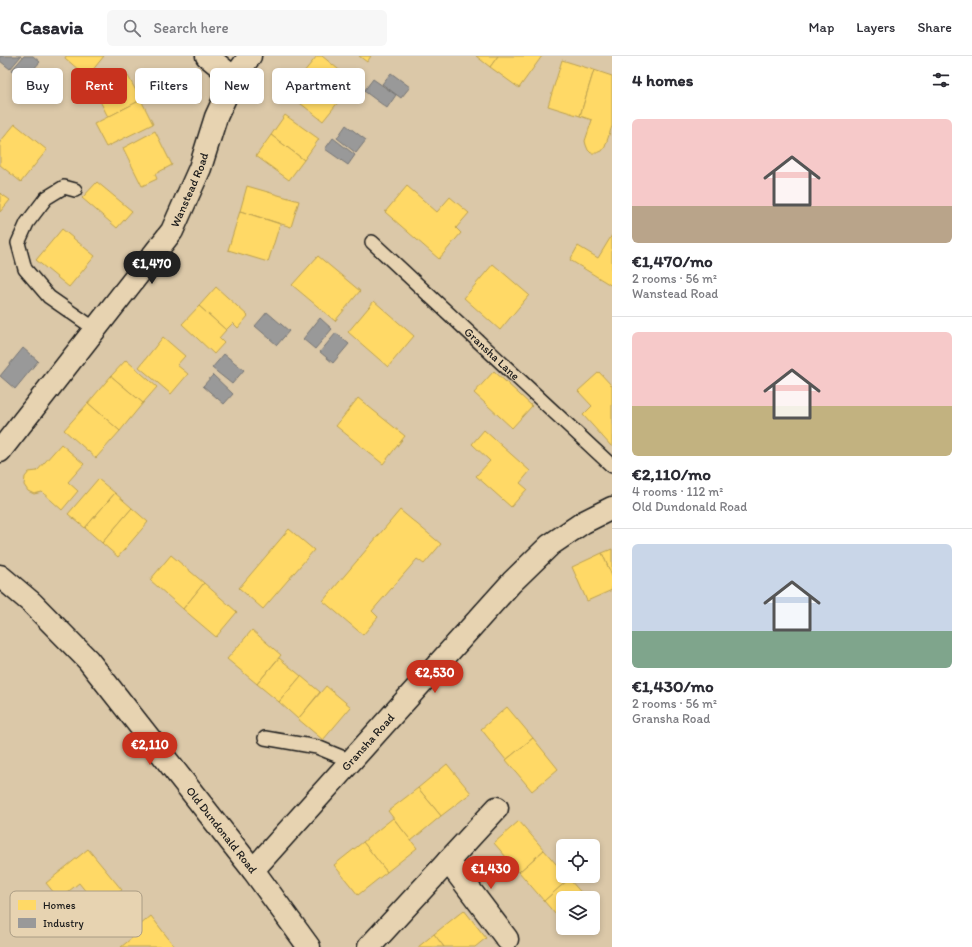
<!DOCTYPE html>
<meta charset="utf-8">
<style>
body{margin:0;font-family:Itim,sans-serif;background:#f7f7f7;color:#2b2b33;height:100vh;display:flex;flex-direction:column;font-size:15px;white-space:nowrap}
*{box-sizing:border-box;margin:0}
p{font-size:13px;color:#7c7c81}
.icon{flex:none;width:22px;height:22px;fill:none;stroke:currentColor;stroke-width:2;stroke-linecap:round;stroke-linejoin:round}
.map{position:relative;flex:1;overflow:hidden}
.drawer{display:flex;flex-direction:column;background:#fff;width:360px}
.drawer>*{flex:none}
.banner{position:absolute;left:12px;top:12px;width:380px;height:36px;display:flex;gap:8px}
.buttons{position:absolute;left:556px;top:783px;display:grid;gap:8px}
.buttons a{display:grid;place-items:center;width:44px;height:44px;border-radius:6px;background:#fff;box-shadow:0 2px 6px #0003;font-size:20px}
.price{position:absolute;translate:-50% -34px;padding:0 9px;border-radius:14px;background:#c8321e;color:#fff;font-size:13px;line-height:26px;filter:drop-shadow(0 1px 2px #0008)}
.price::after{content:'';position:absolute;left:50%;top:24px;width:12px;height:9px;margin-left:-6px;background:inherit;clip-path:polygon(0 0,100% 0,50% 100%)}
.price.on{background:#222;color:#fff}
ul{padding:0;list-style:none}
li{display:grid;align-content:center;gap:8px;height:212px;padding:0 20px}
li+li{border-top:1px solid #e1e1e2}
li span{display:grid;place-items:center;height:124px;border-radius:6px;color:#555}
li>.icon{margin-inline-start:auto}
span .icon{width:72px;height:72px;fill:#fffc;stroke-width:1}
li b{font-size:17px}
h2{display:flex;justify-content:space-between;align-items:center;height:48px;padding:0 20px;font-size:17px}
.tag{padding:0 14px;border-radius:6px;background:#fff;box-shadow:0 2px 6px #0003;font-size:14px;line-height:36px}
.tag.on{background:#c8321e;color:#fff}
header{display:flex;align-items:center;gap:24px;box-sizing:border-box;height:56px;padding:0 20px;background:#fff;border-bottom:1px solid #e1e1e2}
header strong{font-size:19px}
nav{display:flex;gap:22px;margin-inline-start:auto;font-size:14px}
.search{width:280px;height:36px;background:#f7f7f7;display:flex;align-items:center;gap:10px;box-sizing:border-box;padding:0 14px;border-radius:6px;color:#7c7c81;font-size:15px}
main{display:flex;flex:1;min-height:0}
.map>svg:first-child{display:block}
.homes{fill:#ffd966;stroke:#bba050}
.industry{fill:#999;stroke:#747474}
.lines{fill:none;stroke-linecap:round;stroke-linejoin:round}
.service-casing{stroke:#1c1c1c;stroke-width:16}
.minor-casing{stroke:#1c1c1c;stroke-width:25}
.tertiary-casing{stroke:#1c1c1c;stroke-width:25}
.service{stroke:#e7d3b1;stroke-width:13}
.minor{stroke:#e7d3b1;stroke-width:22}
.tertiary{stroke:#e7d3b1;stroke-width:22}
.labels{text-anchor:middle;dominant-baseline:central;stroke-width:4;stroke-linejoin:round;paint-order:stroke}
.street-label{font-size:12px;fill:#1c1c1c;stroke:#e7d3b1}
.key{fill:#e7d3b1;stroke:#aa9c84;stroke-width:1}
.key-label{font-size:11px;fill:#1c1c1c}
</style>
<header>
<strong>Casavia</strong>
<div class="search"><svg class="icon" aria-label="search" viewBox="0 0 24 24"><circle cx="10" cy="10" r="6"/><path d="M15 15l6 6"/></svg>Search here</div>
<nav><a>Map</a><a>Layers</a><a>Share</a></nav>
</header>
<main>
<div class="map">
<svg width="612" height="891" viewBox="0 0 612 891">
<rect width="100%" height="100%" fill="#dbc8a8"/>
<filter id="ink" filterUnits="userSpaceOnUse"><feTurbulence type="fractalNoise" baseFrequency=".025" numOctaves="2"/><feDisplacementMap in="SourceGraphic" scale="8" xChannelSelector="R" yChannelSelector="G"/><feConvolveMatrix kernelMatrix="1 2 1 2 8 2 1 2 1" color-interpolation-filters="sRGB"/></filter>
<g filter="url(#ink)">
<g class="homes">
<path d="M66,0H104L87,21L65,2Z"/>
<path d="M317,0H322L354,26L339,45L303,17Z"/>
<path d="M359,0H371L367,6Z"/>
<path d="M476,0H498L490,11Z"/>
<path d="M498,0H542L519,32L490,11Z"/>
<path d="M562,4L594,14L580,60L548,50Z"/>
<path d="M594,14L612,20V70L605,91L602,95L597,97H591L588,94L586,89L585,85L592,64L580,60Z"/>
<path d="M303,17L339,45L323,65L287,37Z"/>
<path d="M128,20L141,44L108,61L96,37Z"/>
<path d="M141,44L153,68L106,91L94,68Z"/>
<path d="M285,59L319,83L304,104L271,79Z"/>
<path d="M15,68L47,94L21,126L0,109V86Z"/>
<path d="M155,75L172,109L155,118L157,123L142,130L123,92Z"/>
<path d="M271,79L304,104L289,124L256,100Z"/>
<path d="M97,126L132,155L117,172L82,142Z"/>
<path d="M247,130L299,145L291,171L240,155Z"/>
<path d="M407,130L437,156L450,141L469,157L456,172L461,177L439,203L385,156Z"/>
<path d="M0,137L10,144L0,156Z"/>
<path d="M240,155L280,168L268,206L228,194Z"/>
<path d="M62,173L95,200L69,231L36,204Z"/>
<path d="M612,179V230L570,204L578,190L598,202Z"/>
<path d="M318,200L360,235L335,265L292,229Z"/>
<path d="M493,208L529,239L500,274L464,242Z"/>
<path d="M216,231L248,260L238,272L233,267L226,274L199,250Z"/>
<path d="M374,245L414,280L388,311L348,276Z"/>
<path d="M199,250L226,274L219,282L224,287L214,298L182,268Z"/>
<path d="M163,281L185,300L177,309L188,318L171,338L139,311Z"/>
<path d="M126,304L157,331L143,347L111,320Z"/>
<path d="M494,315L532,350L512,372L474,337Z"/>
<path d="M599,316L612,330V391L583,359L592,350L578,335Z"/>
<path d="M111,320L143,347L120,375L88,347Z"/>
<path d="M358,342L405,380L383,408L336,370Z"/>
<path d="M88,347L120,375L96,402L64,374Z"/>
<path d="M484,374L530,415L520,427L527,433L511,451L476,420L490,405L472,388Z"/>
<path d="M61,388L84,408L68,426L78,435L62,454L42,436L34,438L28,435L24,429L25,421L29,416L37,415Z"/>
<path d="M98,423L115,437L85,472L68,458Z"/>
<path d="M115,437L132,452L102,487L85,472Z"/>
<path d="M132,452L148,466L118,501L102,487Z"/>
<path d="M400,454L441,488L424,508L417,503L372,555L378,561L363,579L323,545Z"/>
<path d="M289,473L314,494L263,553L239,532Z"/>
<path d="M612,493V520L602,497Z"/>
<path d="M602,497L612,520V534L587,545L572,511Z"/>
<path d="M171,499L204,527L183,553L150,524Z"/>
<path d="M204,527L237,556L216,581L183,553Z"/>
<path d="M252,574L281,599L257,628L227,603Z"/>
<path d="M279,602L301,620L279,646L257,628Z"/>
<path d="M301,620L320,636L298,663L279,646Z"/>
<path d="M326,630L351,651L323,684L298,663Z"/>
<path d="M507,651L533,682L506,704L481,673Z"/>
<path d="M533,682L558,713L532,735L506,704Z"/>
<path d="M447,708L471,737L441,760L418,732Z"/>
<path d="M418,732L441,760L411,785L388,755Z"/>
<path d="M393,762L417,792L387,816L363,786Z"/>
<path d="M519,765L544,794L519,816L494,787Z"/>
<path d="M363,786L387,816L358,839L334,809Z"/>
<path d="M88,793L122,834L99,852L79,827L59,843L46,827Z"/>
<path d="M544,794L563,816V820H567L569,823L544,845L519,816Z"/>
<path d="M569,823L586,842H563V867L544,845Z"/>
<path d="M464,854L486,882L475,891H444L434,878Z"/>
<path d="M151,860L175,891H121L132,882L129,878Z"/>
<path d="M434,878L444,891H418Z"/>
</g>
<g class="industry">
<path d="M0,0H21L10,13L0,5Z"/>
<path d="M24,0H33L40,6L23,25L11,15Z"/>
<path d="M391,17L410,31L401,42L382,28Z"/>
<path d="M373,23L396,39L387,52L364,35Z"/>
<path d="M346,69L366,84L356,97L337,82Z"/>
<path d="M333,82L355,99L348,109L325,93Z"/>
<path d="M267,256L289,275L277,289L255,270Z"/>
<path d="M320,262L332,273L315,293L303,283Z"/>
<path d="M336,277L349,288L333,307L320,296Z"/>
<path d="M23,292L38,305L15,333L0,320Z"/>
<path d="M224,298L244,314L232,328L212,312Z"/>
<path d="M213,319L233,338L224,348L203,330Z"/>
</g>
<g class="lines">
<defs>
<g id="service">
<path d="M75,134L64,131L46,142L27,167L18,187L25,213L49,241L95,273"/>
<path id="s1" d="M372,186L612,410"/>
<path d="M265,682L317,691L351,705"/>
</g>
<g id="minor">
<path d="M207,0L234,22"/>
<path id="s2" d="M0,395L172,175L200,112L216,61L234,22L250,0"/>
<path d="M448,805L507,883"/>
<path id="s3" d="M253,814L512,526L550,489L584,466L612,452"/>
<path d="M369,891L497,752"/>
</g>
<g id="tertiary">
<path id="s4" d="M0,520L32,547L88,604L253,814L309,891"/>
</g>
</defs>
<use href="#service" class="service-casing"/>
<use href="#minor" class="minor-casing"/>
<use href="#tertiary" class="tertiary-casing"/>
<use href="#service" class="service"/>
<use href="#minor" class="minor"/>
<use href="#tertiary" class="tertiary"/>
</g>
</g>
<g class="labels">
<g class="street-label">
<text stroke="none"><textPath href="#s2" startOffset="324">Wanstead Road</textPath></text>
<text stroke="none"><textPath href="#s1" startOffset="164">Gransha Lane</textPath></text>
<text stroke="none"><textPath href="#s3" startOffset="172">Gransha Road</textPath></text>
<text stroke="none"><textPath href="#s4" startOffset="338">Old Dundonald Road</textPath></text>
</g>
</g>
<rect x="10" y="835" width="132" height="46" rx="6" class="key"/>
<rect x="18" y="844" width="18" height="10" fill="#ffd966"/>
<rect x="18" y="862" width="18" height="10" fill="#999"/>
<g class="key-label">
<text x="43" y="853">Homes</text>
<text x="43" y="871">Industry</text>
</g>
</svg>
<div class="buttons">
<a><svg class="icon" aria-label="locate" viewBox="0 0 24 24"><circle cx="12" cy="12" r="6"/><path d="M12 2v4M12 18v4M2 12h4M18 12h4"/></svg></a>
<a><svg class="icon" aria-label="layers" viewBox="0 0 24 24"><path d="M12 4l9 5-9 5-9-5zM3 14l9 5 9-5"/></svg></a>
</div>
<b class="price on" style="left:152px;top:229px">€1,470</b>
<b class="price" style="left:435px;top:638px">€2,530</b>
<b class="price" style="left:150px;top:710px">€2,110</b>
<b class="price" style="left:491px;top:834px">€1,430</b>
<div class="banner">
<a class="tag">Buy</a>
<a class="tag on">Rent</a>
<a class="tag">Filters</a>
<a class="tag">New</a>
<a class="tag">Apartment</a>
</div>
</div>
<section class="drawer">
<h2>4 homes<svg class="icon" aria-label="filters" viewBox="0 0 24 24"><path d="M4 7h16M4 17h16"/><circle cx="9" cy="7" r="2"/><circle cx="15" cy="17" r="2"/></svg></h2>
<ul>
<li><span style="background:linear-gradient(#f6c9c9 70%,#b9a48a 0)"><svg class="icon" aria-label="home" viewBox="0 0 24 24"><path d="M3 11l9-7 9 7M6 9v11h12V9"/></svg></span><div><b>€1,470/mo</b><p>2 rooms · 56 m²</p><p>Wanstead Road</p></div></li>
<li><span style="background:linear-gradient(#f6c9c9 60%,#c2b280 0)"><svg class="icon" aria-label="home" viewBox="0 0 24 24"><path d="M3 11l9-7 9 7M6 9v11h12V9"/></svg></span><div><b>€2,110/mo</b><p>4 rooms · 112 m²</p><p>Old Dundonald Road</p></div></li>
<li><span style="background:linear-gradient(#c9d6e8 70%,#7fa58c 0)"><svg class="icon" aria-label="home" viewBox="0 0 24 24"><path d="M3 11l9-7 9 7M6 9v11h12V9"/></svg></span><div><b>€1,430/mo</b><p>2 rooms · 56 m²</p><p>Gransha Road</p></div></li>
</ul>
</section>
</main>
